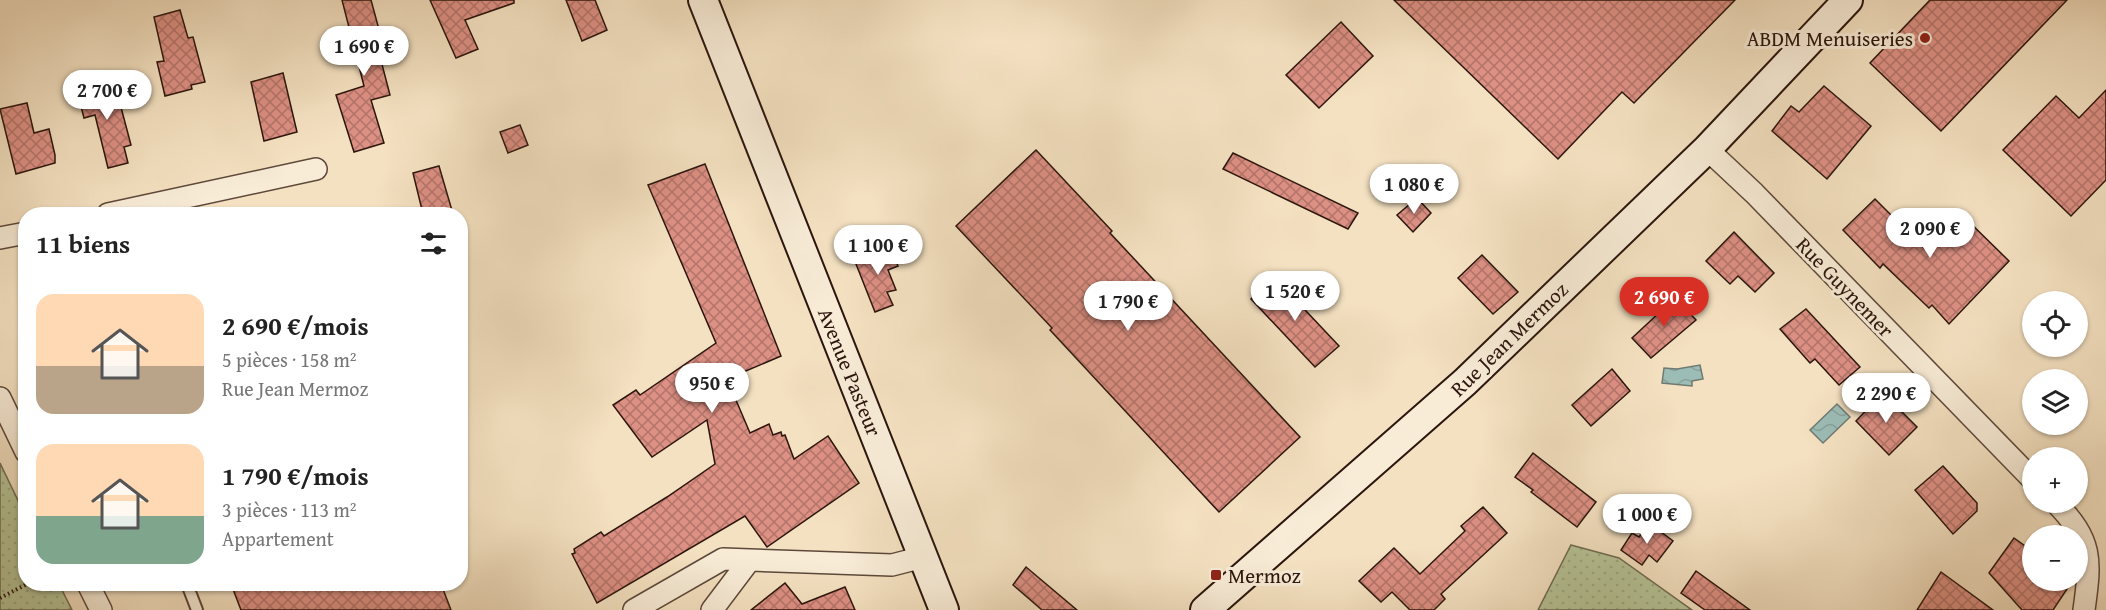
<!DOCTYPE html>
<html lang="fr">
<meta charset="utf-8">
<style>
body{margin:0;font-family:"Gentium Book Plus",serif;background:#f2f2f2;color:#222;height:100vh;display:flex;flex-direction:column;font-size:22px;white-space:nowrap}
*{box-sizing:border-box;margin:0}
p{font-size:20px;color:#767676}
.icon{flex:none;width:33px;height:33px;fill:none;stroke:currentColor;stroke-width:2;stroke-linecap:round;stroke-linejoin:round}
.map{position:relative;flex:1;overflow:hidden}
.sheet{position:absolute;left:18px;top:207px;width:450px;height:384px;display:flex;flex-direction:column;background:#fff;border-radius:24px;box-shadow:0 2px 4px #0004}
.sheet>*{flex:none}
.controls{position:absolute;left:2022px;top:291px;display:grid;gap:12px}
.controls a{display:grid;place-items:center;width:66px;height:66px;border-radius:50%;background:#fff;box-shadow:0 2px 4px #0004;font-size:30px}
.price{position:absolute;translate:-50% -51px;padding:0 14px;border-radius:21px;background:#fff;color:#222;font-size:20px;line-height:39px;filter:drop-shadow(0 2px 3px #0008)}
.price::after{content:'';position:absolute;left:50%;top:36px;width:18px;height:14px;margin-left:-9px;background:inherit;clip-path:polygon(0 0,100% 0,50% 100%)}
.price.active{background:#d93025;color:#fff}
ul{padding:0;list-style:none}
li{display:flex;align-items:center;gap:18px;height:150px;padding:0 18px}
li span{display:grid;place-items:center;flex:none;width:168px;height:120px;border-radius:18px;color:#555}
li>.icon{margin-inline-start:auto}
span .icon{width:72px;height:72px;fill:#fffc;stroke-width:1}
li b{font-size:26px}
h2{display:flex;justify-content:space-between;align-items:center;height:72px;padding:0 18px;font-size:26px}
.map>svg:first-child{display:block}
.grass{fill:url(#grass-dots);stroke:#706c52;stroke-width:1.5}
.water{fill:url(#water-waves);stroke:#6f7a72;stroke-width:1.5}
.building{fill:url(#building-cross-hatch);stroke:#2b150d;stroke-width:1.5}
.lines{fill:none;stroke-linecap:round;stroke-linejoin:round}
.lane-casing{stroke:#5d483a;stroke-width:14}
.street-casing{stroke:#5d483a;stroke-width:24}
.secondary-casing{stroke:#2b150d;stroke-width:32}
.path{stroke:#2b150d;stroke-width:4;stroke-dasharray:1.5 3;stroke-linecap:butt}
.lane{stroke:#f8ecd7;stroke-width:10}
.street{stroke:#f8ecd7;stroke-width:21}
.secondary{stroke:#f8ecd7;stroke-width:28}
.poi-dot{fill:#8f2418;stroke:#f8ecd7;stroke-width:2}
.labels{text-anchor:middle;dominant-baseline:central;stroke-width:6;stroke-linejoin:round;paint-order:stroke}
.poi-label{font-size:21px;fill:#2b150d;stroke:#f8ecd7;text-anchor:end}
.street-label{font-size:21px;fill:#2b150d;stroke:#f8ecd7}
</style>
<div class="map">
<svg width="2106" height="610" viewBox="0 0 2106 610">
<defs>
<pattern id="grass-dots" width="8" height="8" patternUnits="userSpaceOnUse" patternTransform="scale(1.5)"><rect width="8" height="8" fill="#b6c497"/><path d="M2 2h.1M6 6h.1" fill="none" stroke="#9da881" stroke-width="1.8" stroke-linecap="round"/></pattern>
<pattern id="water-waves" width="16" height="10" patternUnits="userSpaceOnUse" patternTransform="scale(1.5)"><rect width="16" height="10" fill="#9cbdb6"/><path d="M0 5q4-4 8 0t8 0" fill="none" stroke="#87a29b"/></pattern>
<pattern id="building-cross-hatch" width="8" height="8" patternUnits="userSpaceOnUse" patternTransform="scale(1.5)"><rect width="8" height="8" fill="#dd9084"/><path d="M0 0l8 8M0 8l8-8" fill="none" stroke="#b3746a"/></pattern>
</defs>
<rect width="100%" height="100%" fill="#f4e1c1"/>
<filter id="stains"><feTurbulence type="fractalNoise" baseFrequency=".00333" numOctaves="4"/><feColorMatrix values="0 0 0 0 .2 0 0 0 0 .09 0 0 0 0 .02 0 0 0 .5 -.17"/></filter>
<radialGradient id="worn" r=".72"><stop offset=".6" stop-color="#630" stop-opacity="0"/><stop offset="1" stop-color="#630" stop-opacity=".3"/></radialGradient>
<g class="grass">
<path d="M0,463L25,515L26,584H59L72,610H0Z"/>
<path d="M1571,545L1619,558L1692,610H1538Z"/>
</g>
<g class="water">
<path d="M1700,365L1703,379L1692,381V386L1662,383L1664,368L1677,369Z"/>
<path d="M1837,404L1850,417L1823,443L1810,430Z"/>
</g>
<g class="building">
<path d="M342,0H371L384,48L378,49L390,95L371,100L384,143L354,152L336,95L364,86Z"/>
<path d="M430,0H514V3L465,20L478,49L456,58Z"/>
<path d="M566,0H595L607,30L582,41Z"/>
<path d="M1394,0H1735L1634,103L1622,92L1558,159Z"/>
<path d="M1930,0H2067L1941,131L1870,63Z"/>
<path d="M180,10L188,38L193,37L205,82L191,85L192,89L165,96L157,62L164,61L154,17Z"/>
<path d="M1341,22L1373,56L1319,108L1286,75Z"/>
<path d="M283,73L297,132L264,141L251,82Z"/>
<path d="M114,81L131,145L124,147L128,163L108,168L95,115L84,118L77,91Z"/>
<path d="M1824,86L1871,126L1827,179L1772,131L1791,106L1799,112Z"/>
<path d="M2106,90V180L2071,216L2003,150L2056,96L2079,118Z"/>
<path d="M27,103L34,133L49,129L55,155V163L16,174L0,109Z"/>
<path d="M520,125L528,145L508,153L500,132Z"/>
<path d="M1036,150L1112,231L1110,233L1300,437L1219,512L1050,330L1052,328L956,226Z"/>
<path d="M1233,153L1358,213L1348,229L1223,169Z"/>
<path d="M705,164L781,356L727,379L750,433L769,424L773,435L781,432L782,436L785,435L794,459L828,436L859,483L767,547L745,516L597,603L572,554L575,553L574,549L601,532L604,536L667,497L715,464L707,420L652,457L613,405L636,390L640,395L716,343L648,185Z"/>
<path d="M439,166L453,214H423L413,173Z"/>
<path d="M1417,198L1431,213L1413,232L1397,215Z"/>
<path d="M1875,199L1926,250L1961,214L2009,261L1949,324L1932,305L1929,308L1883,264L1880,268L1843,230Z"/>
<path d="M1734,232L1774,273L1755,292L1738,276L1730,284L1706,261Z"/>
<path d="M889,245L898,266L888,270L896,290L887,292L893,305L875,312L854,259Z"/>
<path d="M1482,255L1518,292L1493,314L1458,278Z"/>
<path d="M1274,277L1339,346L1315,367L1251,299Z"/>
<path d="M1675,298L1696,320L1651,358L1632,338Z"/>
<path d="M1806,309L1860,367L1839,385L1815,359L1810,363L1780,329Z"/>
<path d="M1612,369L1630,391L1591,426L1572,405Z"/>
<path d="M1883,393L1917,427L1889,455L1856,421Z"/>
<path d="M1533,453L1596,502L1577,527L1531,492L1533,490L1515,477Z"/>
<path d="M1943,466L1977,503V511L1953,534L1915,490Z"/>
<path d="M1483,507L1507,533L1441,594L1445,599L1434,610H1410L1392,592L1381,602L1359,581L1394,548L1420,574L1465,531L1461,526Z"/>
<path d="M1649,523L1673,541L1657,562L1649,555L1642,565L1621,550L1632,533L1639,537Z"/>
<path d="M2014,538L2032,551V580H2073L2053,610H2022L1989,573Z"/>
<path d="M1026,567L1077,610H1042L1013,585Z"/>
<path d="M1696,571L1750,610H1705L1681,593Z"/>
<path d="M1941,572L1993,610H1917Z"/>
<path d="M785,583L802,604L845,587L855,610H751Z"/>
<path d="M231,584H441L451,610H241Z"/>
</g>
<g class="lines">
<defs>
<path id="lane" d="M187,584L197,610"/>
<g id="street">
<path d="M1707,149L1754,193L2032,479"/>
<path d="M108,214L316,169"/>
<path d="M0,238L26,233"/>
<path d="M0,398L26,452"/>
<path d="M2055,502C2093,541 2091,559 2084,610"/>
<path d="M88,584L101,610"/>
<path d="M634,610L723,559L892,565L923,557"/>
<path d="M712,610L749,561"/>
</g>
<g id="secondary">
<path d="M703,0L944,610"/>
<path d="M1205,610L1465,382L1707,149L1848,0"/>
</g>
</defs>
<use href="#lane" class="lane-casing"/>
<use href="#street" class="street-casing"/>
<use href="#secondary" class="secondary-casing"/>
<path class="path" d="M0,598L27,584"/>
<use href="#lane" class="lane"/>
<use href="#street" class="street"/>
<use href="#secondary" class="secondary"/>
</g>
<g class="poi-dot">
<circle cx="1925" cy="38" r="6"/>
<rect x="1210" y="569" width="12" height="12" rx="3"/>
</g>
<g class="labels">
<g class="poi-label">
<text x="1913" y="38">ABDM Menuiseries</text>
<text x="1228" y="575" text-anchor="start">Mermoz</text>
</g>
<g class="street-label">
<text transform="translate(1845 287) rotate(46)">Rue Guynemer</text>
<text transform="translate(1509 339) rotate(-44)">Rue Jean Mermoz</text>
<text transform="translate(850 372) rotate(68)">Avenue Pasteur</text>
</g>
</g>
<rect width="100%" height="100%" filter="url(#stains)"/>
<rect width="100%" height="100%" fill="url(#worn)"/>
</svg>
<div class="controls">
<a><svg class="icon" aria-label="locate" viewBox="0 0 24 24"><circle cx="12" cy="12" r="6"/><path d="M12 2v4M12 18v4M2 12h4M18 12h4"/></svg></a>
<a><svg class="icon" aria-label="layers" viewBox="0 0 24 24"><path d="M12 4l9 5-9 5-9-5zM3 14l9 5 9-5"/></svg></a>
<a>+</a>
<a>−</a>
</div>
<b class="price" style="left:364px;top:77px">1 690 €</b>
<b class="price" style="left:107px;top:121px">2 700 €</b>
<b class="price" style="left:1414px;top:215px">1 080 €</b>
<b class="price" style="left:1930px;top:259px">2 090 €</b>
<b class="price" style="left:878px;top:276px">1 100 €</b>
<b class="price" style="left:1295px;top:322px">1 520 €</b>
<b class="price active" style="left:1664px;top:328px">2 690 €</b>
<b class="price" style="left:1128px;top:332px">1 790 €</b>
<b class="price" style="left:712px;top:414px">950 €</b>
<b class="price" style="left:1886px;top:424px">2 290 €</b>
<b class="price" style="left:1647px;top:545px">1 000 €</b>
<section class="sheet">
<h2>11 biens<svg class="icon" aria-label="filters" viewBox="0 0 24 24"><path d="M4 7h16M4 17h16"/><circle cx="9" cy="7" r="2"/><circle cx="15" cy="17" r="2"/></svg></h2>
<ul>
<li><span style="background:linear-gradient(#ffd9b3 60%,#b9a48a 0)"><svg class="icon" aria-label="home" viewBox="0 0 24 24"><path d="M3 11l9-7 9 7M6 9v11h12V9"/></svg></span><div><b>2 690 €/mois</b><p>5 pièces · 158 m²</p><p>Rue Jean Mermoz</p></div></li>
<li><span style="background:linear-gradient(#ffd9b3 60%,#7fa58c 0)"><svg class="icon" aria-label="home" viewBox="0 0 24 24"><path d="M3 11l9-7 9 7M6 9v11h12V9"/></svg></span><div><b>1 790 €/mois</b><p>3 pièces · 113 m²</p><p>Appartement</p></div></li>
</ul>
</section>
</div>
